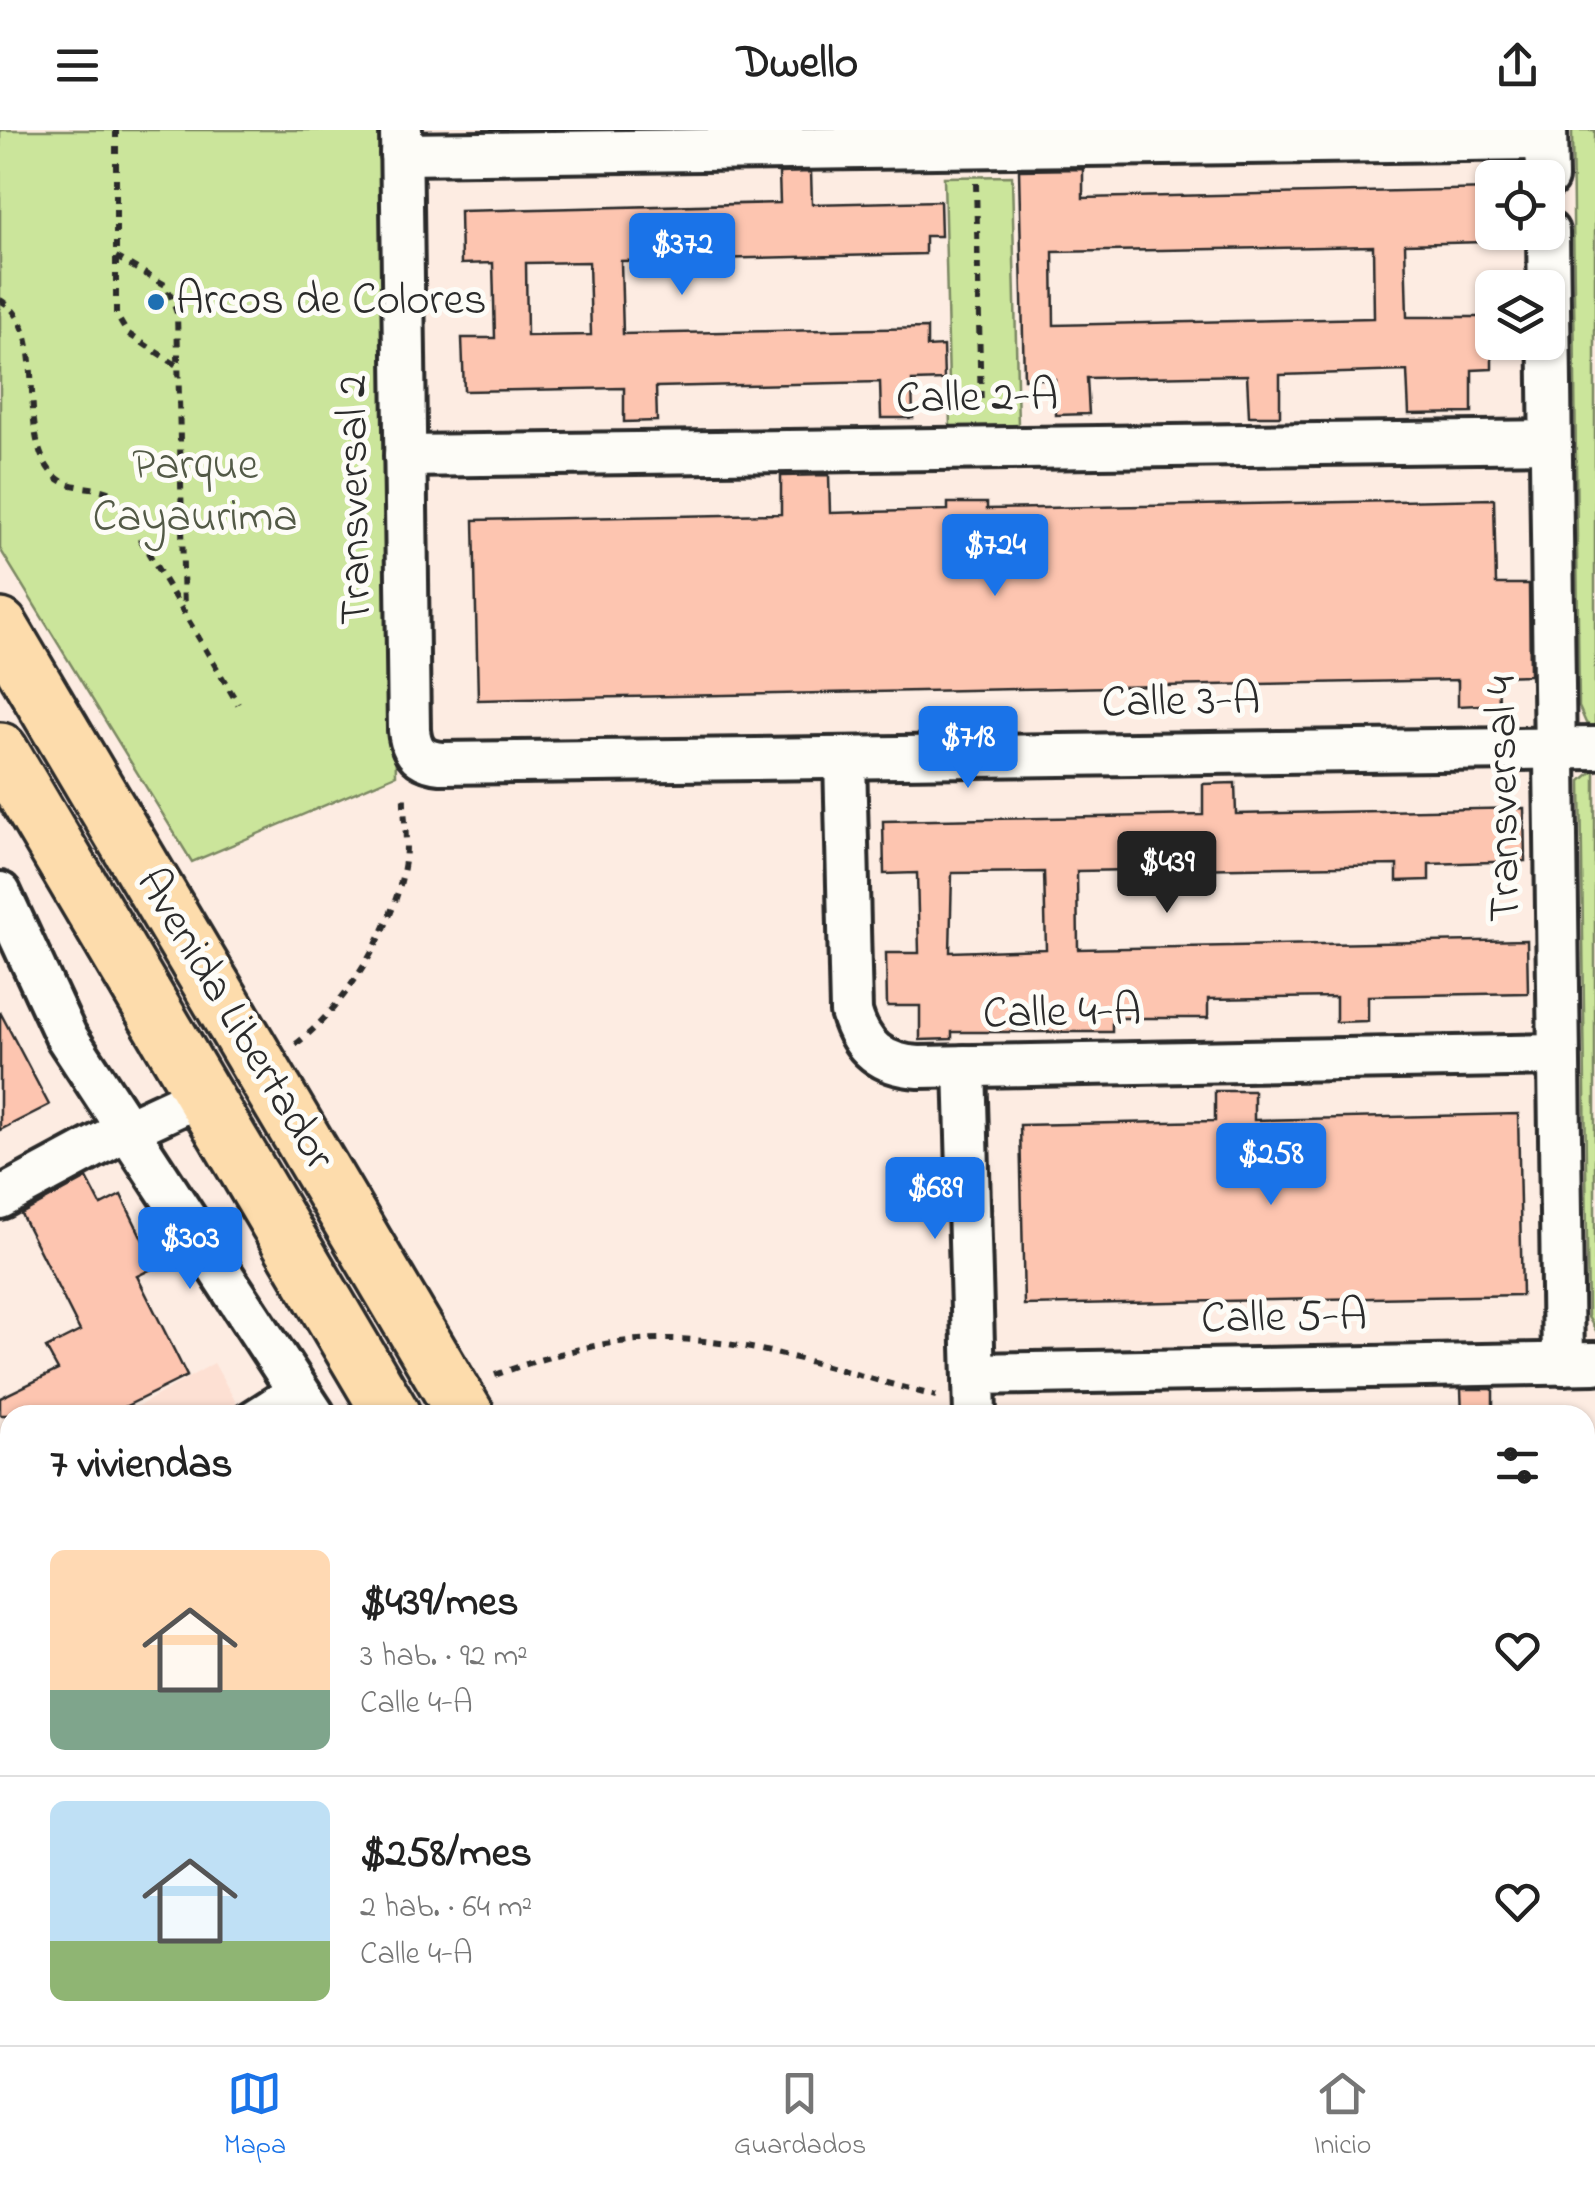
<!DOCTYPE html>
<html lang="es">
<meta charset="utf-8">
<style>
body{margin:0;font-family:"Indie Flower",sans-serif;background:#f2f2f2;color:#222;height:100vh;display:flex;flex-direction:column;font-size:38px;white-space:nowrap}
*{box-sizing:border-box;margin:0}
p{font-size:32px;color:#767676}
.icon{flex:none;width:55px;height:55px;fill:none;stroke:currentColor;stroke-width:2;stroke-linecap:round;stroke-linejoin:round}
.map{position:relative;flex:1;overflow:hidden}
.sheet{position:absolute;left:0px;top:1275px;width:1595px;height:640px;display:flex;flex-direction:column;background:#fff;border-radius:30px 30px 0 0;box-shadow:0 2px 8px #0004}
.sheet>*{flex:none}
.fabs{position:absolute;left:1475px;top:30px;display:grid;gap:20px}
.fabs a{display:grid;place-items:center;width:90px;height:90px;border-radius:15px;background:#fff;box-shadow:0 2px 8px #0004;font-size:50px}
.price{position:absolute;translate:-50% -85px;padding:0 22px;border-radius:10px;background:#1a73e8;color:#fff;font-size:32px;line-height:65px;filter:drop-shadow(0 2px 5px #0008)}
.price::after{content:'';position:absolute;left:50%;top:60px;width:30px;height:22px;margin-left:-15px;background:inherit;clip-path:polygon(0 0,100% 0,50% 100%)}
.price.on{background:#222;color:#fff}
ul{padding:0;list-style:none}
li{display:flex;align-items:center;gap:30px;height:250px;padding:0 50px}
li+li{border-top:2px solid #e0e0e0}
li span{display:grid;place-items:center;flex:none;width:280px;height:200px;border-radius:15px;color:#555}
li>.icon{margin-inline-start:auto}
span .icon{width:120px;height:120px;fill:#fffc;stroke-width:1}
li b{font-size:42px}
h2{display:flex;justify-content:space-between;align-items:center;height:120px;padding:0 50px;font-size:42px}
header{display:flex;justify-content:space-between;align-items:center;height:130px;padding:0 50px;background:#fff;font-size:45px;font-weight:700}
.dock{display:flex;justify-content:space-around;align-items:center;height:140px;border-top:2px solid #e0e0e0;background:#fff;font-size:28px;color:#767676}
.dock a{display:grid;justify-items:center;gap:5px}
.dock .on{color:#1a73e8}
.map>svg:first-child{display:block}
.built{fill:#fde0d3}
.green{fill:#cbe59b;stroke:#7b8863;stroke-width:2.5}
.building{fill:#fdc5b0;stroke:#2b2b2b;stroke-width:2.5;fill-rule:evenodd}
.lines{fill:none;stroke-linecap:round;stroke-linejoin:round}
.service-casing{stroke:#2b2b2b;stroke-width:28}
.minor-casing{stroke:#2b2b2b;stroke-width:48}
.primary-casing{stroke:#2b2b2b;stroke-width:62}
.path{stroke:#2b2b2b;stroke-width:6;stroke-dasharray:8 8;stroke-linecap:butt}
.service{stroke:#fdfcf7;stroke-width:20}
.minor{stroke:#fdfcf7;stroke-width:40}
.primary{stroke:#fddcac;stroke-width:55}
.poi-dot{fill:#1f6fb2;stroke:#fdfcf7;stroke-width:4}
.labels{text-anchor:middle;dominant-baseline:central;stroke-width:10;stroke-linejoin:round;paint-order:stroke}
.poi-label{font-size:45px;fill:#2b2b2b;stroke:#fdfcf7;text-anchor:start}
.street-label{font-size:45px;fill:#2b2b2b;stroke:#fdfcf7}
.park-label{font-size:45px;fill:#535a47;stroke:#fdfcf7}
</style>
<header><svg class="icon" aria-label="menu" viewBox="0 0 24 24"><path d="M4 6h16M4 12h16M4 18h16"/></svg>Dwello<svg class="icon" aria-label="share" viewBox="0 0 24 24"><path d="M12 15V3M7 8l5-5 5 5M5 13v7h14v-7"/></svg></header>
<div class="map">
<svg width="1595" height="1915" viewBox="0 0 1595 1915">
<rect width="100%" height="100%" fill="#fdece2"/>
<filter id="ink" filterUnits="userSpaceOnUse"><feTurbulence type="fractalNoise" baseFrequency=".01" numOctaves="2"/><feDisplacementMap in="SourceGraphic" scale="20" xChannelSelector="R" yChannelSelector="G"/><feConvolveMatrix kernelMatrix="1 2 1 2 8 2 1 2 1" color-interpolation-filters="sRGB"/></filter>
<g filter="url(#ink)">
<g class="built">
<path d="M214,1233L243,1285H123Z"/>
<path d="M10,1350V1905H186L168,1915H0V1355Z"/>
</g>
<g class="green">
<path d="M0,0H380L396,645L192,732L0,419Z"/>
<path d="M1572,0H1595V599L1586,593L1579,577Z"/>
<path d="M1012,46L1018,295L950,297L944,47Z"/>
<path d="M1595,639V1199L1588,1187L1581,651Z"/>
</g>
<g class="building">
<path d="M1083,39V68L1492,59V94H1484L1485,112L1405,114L1407,187H1486L1487,205H1492V239L1472,240V283L1409,284L1407,241L1280,245V286H1249L1247,245L1087,248L1089,284L1056,285L1055,249H1024L1019,40ZM1373,116L1374,188L1054,195L1053,122Z"/>
<path d="M811,42L812,74L940,71L941,106H925V124L621,131L623,204L927,198V217L943,216L944,250L912,251L913,288H881L880,252L656,257L657,291L624,292V258L464,261L462,208H495L493,133L461,134L460,81L780,73L779,43ZM589,132L591,205L527,206L526,133Z"/>
<path d="M829,345L830,383L948,380V373H987V379L1494,369L1496,454H1529L1530,545L1498,546L1499,574L1458,576V550L478,570L474,390L781,384V346Z"/>
<path d="M1235,653L1236,684L1524,678L1525,731L1429,734V750L1397,751V735L1077,741L1078,819L1527,810L1528,863L1368,866V891L1336,892V867L1208,869V888H1112V902H952V909L920,910V876H887L886,823H919L917,743L884,744L883,691L1203,685V654ZM1044,742L1046,819L950,822L952,743Z"/>
<path d="M0,882L49,975L0,1000Z"/>
<path d="M1215,961H1254V990L1518,984L1522,1165L1024,1175L1020,995L1215,991Z"/>
<path d="M87,1048L101,1075L121,1065L156,1137L137,1146L187,1246L108,1285H0V1268L58,1240L46,1218L80,1201L21,1084Z"/>
<path d="M1461,1259H1493V1285H1462Z"/>
</g>
<g class="lines">
<defs>
<g id="service">
<path d="M245,1285L293,1254"/>
<path d="M0,1622L10,1616"/>
<path d="M0,1757L10,1752"/>
</g>
<g id="minor">
<path d="M401,0L409,600C411,621 420,631 441,633L1595,618"/>
<path d="M1546,0L1547,48"/>
<path d="M401,24L1546,9"/>
<path d="M1548,102L1563,1234"/>
<path d="M405,326L1550,311"/>
<path d="M845,628L851,882C861,917 881,935 919,937L1558,925"/>
<path d="M0,763L66,906L314,1285"/>
<path d="M965,936L975,1285"/>
<path d="M0,1068L126,1000L204,964"/>
<path d="M974,1244L1595,1233"/>
<path d="M1585,1533L1595,1532"/>
<path d="M614,1905L618,1915"/>
</g>
<g id="primary">
<path d="M0,497L466,1285"/>
<path d="M0,621L392,1285"/>
<path d="M709,1905L713,1915"/>
<path d="M778,1905L782,1915"/>
</g>
</defs>
<use href="#service" class="service-casing"/>
<use href="#minor" class="minor-casing"/>
<use href="#primary" class="primary-casing"/>
<g class="path">
<path d="M116,0V184L127,203L178,236"/>
<path d="M976,53L981,280"/>
<path d="M116,127L167,156L177,183L184,481"/>
<path d="M0,170C53,199 13,307 55,346C70,361 96,354 114,365L238,574"/>
<path d="M296,914C347,875 396,795 405,731C408,708 403,684 404,661"/>
<path d="M495,1245C539,1229 581,1216 628,1211C730,1199 838,1242 936,1266"/>
</g>
<use href="#service" class="service"/>
<use href="#minor" class="minor"/>
<use href="#primary" class="primary"/>
</g>
</g>
<circle class="poi-dot" cx="156" cy="172" r="10"/>
<g class="labels">
<g class="poi-label">
<text x="176" y="172">Arcos de Colores</text>
</g>
<g class="street-label">
<text transform="translate(977 269) rotate(-1)">Calle 2-A</text>
<text transform="translate(356 370) rotate(-91)">Transversal 2</text>
<text transform="translate(1181 573) rotate(-1)">Calle 3-A</text>
<text transform="translate(1505 669) rotate(-91)">Transversal 4</text>
<text transform="translate(1062 884) rotate(-1)">Calle 4-A</text>
<text transform="translate(234 890) rotate(59)">Avenida Libertador</text>
<text transform="translate(1284 1189) rotate(-1)">Calle 5-A</text>
</g>
<g class="park-label">
<text x="195" y="337">Parque<tspan x="195" dy="52">Cayaurima</tspan></text>
</g>
</g>
</svg>
<div class="fabs">
<a><svg class="icon" aria-label="locate" viewBox="0 0 24 24"><circle cx="12" cy="12" r="6"/><path d="M12 2v4M12 18v4M2 12h4M18 12h4"/></svg></a>
<a><svg class="icon" aria-label="layers" viewBox="0 0 24 24"><path d="M12 4l9 5-9 5-9-5zM3 14l9 5 9-5"/></svg></a>
</div>
<b class="price" style="left:682px;top:168px">$372</b>
<b class="price" style="left:995px;top:469px">$724</b>
<b class="price" style="left:968px;top:661px">$718</b>
<b class="price on" style="left:1167px;top:786px">$439</b>
<b class="price" style="left:1271px;top:1078px">$258</b>
<b class="price" style="left:935px;top:1112px">$689</b>
<b class="price" style="left:190px;top:1162px">$303</b>
<section class="sheet">
<h2>7 viviendas<svg class="icon" aria-label="filters" viewBox="0 0 24 24"><path d="M4 7h16M4 17h16"/><circle cx="9" cy="7" r="2"/><circle cx="15" cy="17" r="2"/></svg></h2>
<ul>
<li><span style="background:linear-gradient(#ffd9b3 70%,#7fa58c 0)"><svg class="icon" aria-label="home" viewBox="0 0 24 24"><path d="M3 11l9-7 9 7M6 9v11h12V9"/></svg></span><div><b>$439/mes</b><p>3 hab. · 92 m²</p><p>Calle 4-A</p></div><svg class="icon" aria-label="heart" viewBox="0 0 24 24"><path d="M12 20l-8-8c-3-5 5-10 8-4 3-6 11-1 8 4z"/></svg></li>
<li><span style="background:linear-gradient(#bfe0f5 70%,#8fb573 0)"><svg class="icon" aria-label="home" viewBox="0 0 24 24"><path d="M3 11l9-7 9 7M6 9v11h12V9"/></svg></span><div><b>$258/mes</b><p>2 hab. · 64 m²</p><p>Calle 4-A</p></div><svg class="icon" aria-label="heart" viewBox="0 0 24 24"><path d="M12 20l-8-8c-3-5 5-10 8-4 3-6 11-1 8 4z"/></svg></li>
</ul>
</section>
</div>
<nav class="dock">
<a class="on"><svg class="icon" aria-label="map" viewBox="0 0 24 24"><path d="M3 6l6-2 6 2 6-2v14l-6 2-6-2-6 2zM9 4v14M15 6v14"/></svg>Mapa</a>
<a><svg class="icon" aria-label="saved" viewBox="0 0 24 24"><path d="M7 4h10v16l-5-4-5 4z"/></svg>Guardados</a>
<a><svg class="icon" aria-label="home" viewBox="0 0 24 24"><path d="M3 11l9-7 9 7M6 9v11h12V9"/></svg>Inicio</a>
</nav>
